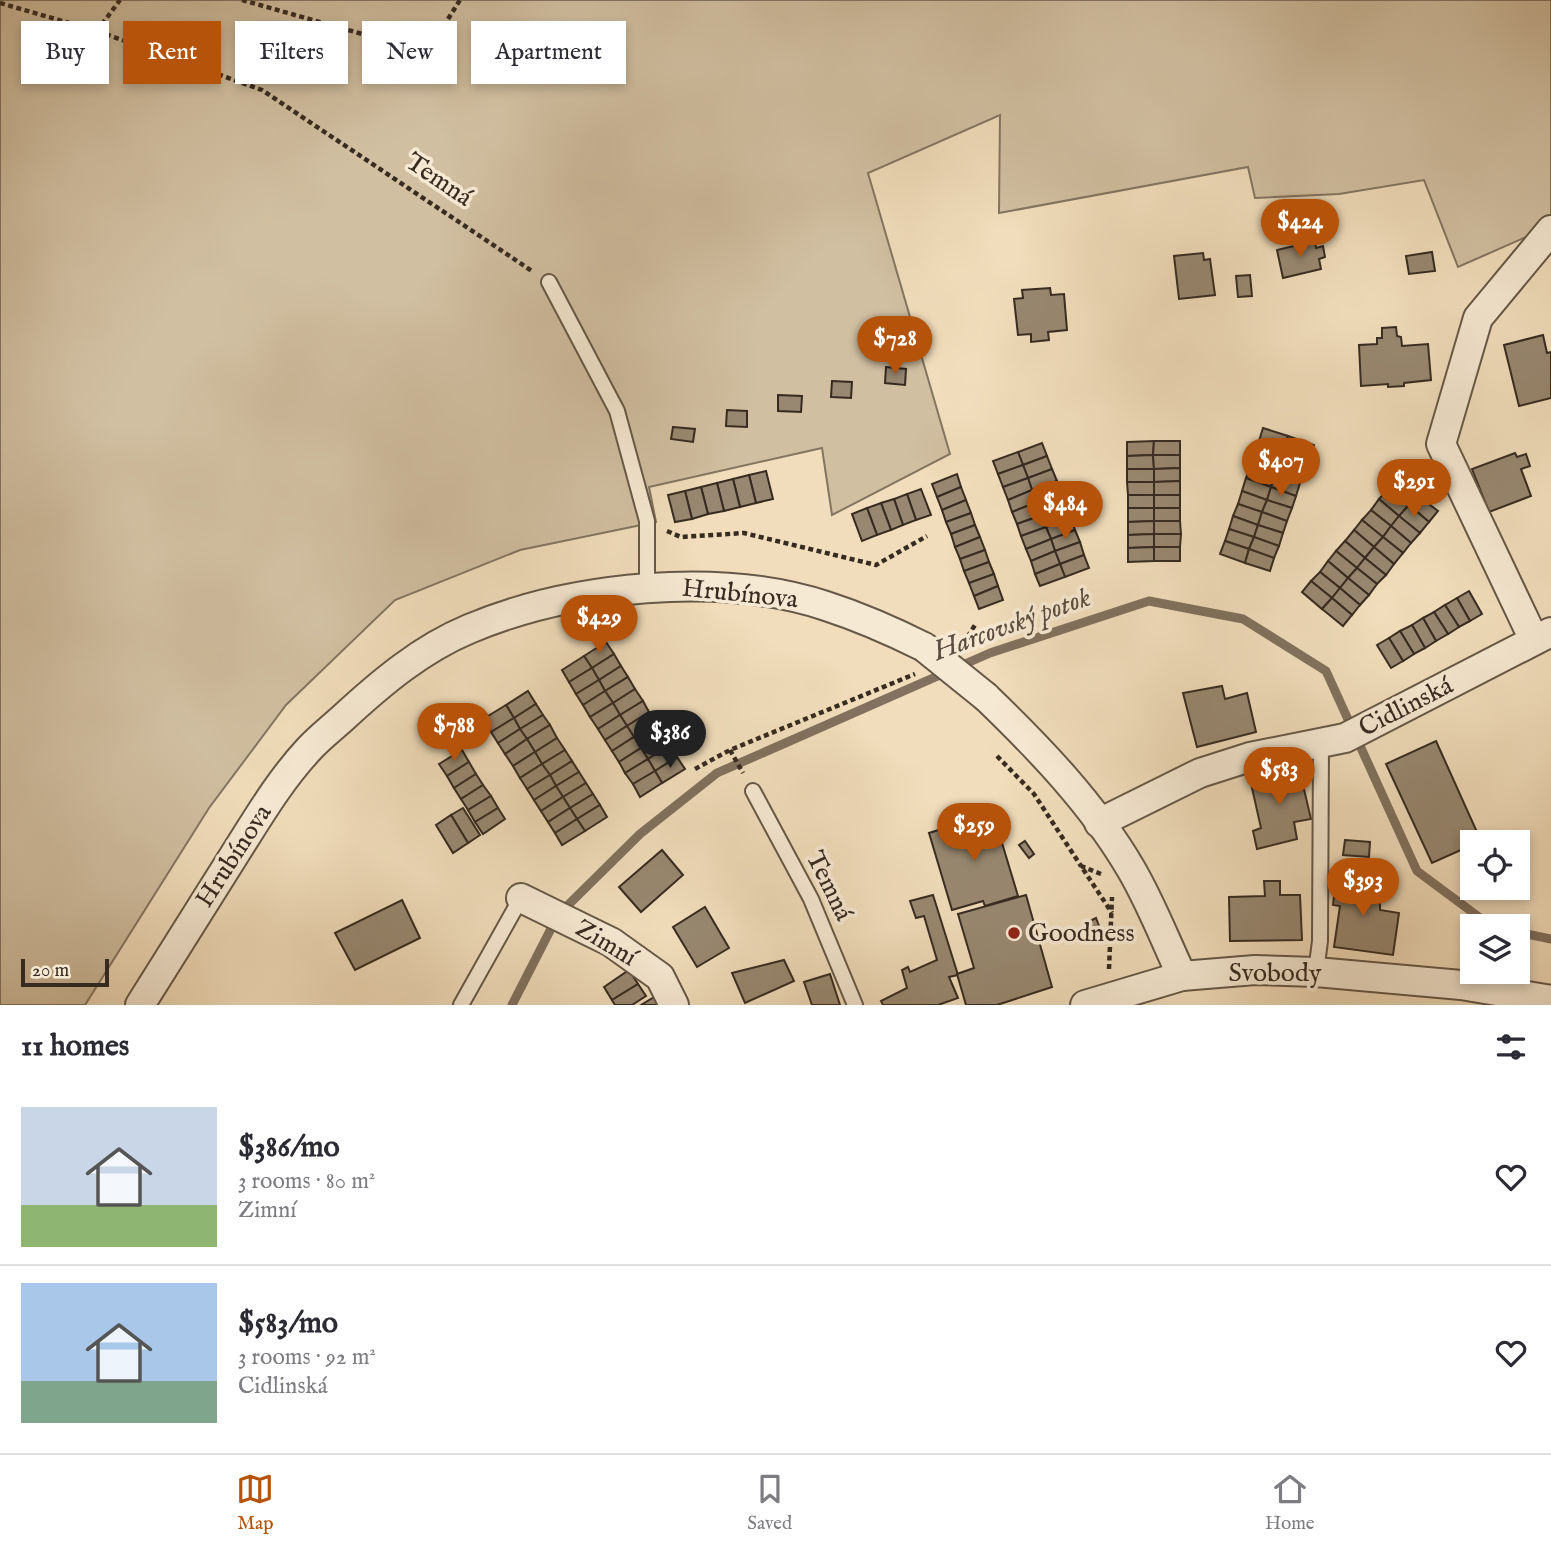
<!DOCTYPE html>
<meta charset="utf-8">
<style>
body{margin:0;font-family:"IM FELL English",serif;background:#f7f7f7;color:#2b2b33;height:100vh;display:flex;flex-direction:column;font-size:26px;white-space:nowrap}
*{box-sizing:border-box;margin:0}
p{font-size:23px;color:#7c7c81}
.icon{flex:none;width:38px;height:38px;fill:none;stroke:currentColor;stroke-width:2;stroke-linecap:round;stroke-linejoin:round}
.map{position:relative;height:1005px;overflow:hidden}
.panel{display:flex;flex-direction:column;background:#fff;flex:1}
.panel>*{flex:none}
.top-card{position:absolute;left:21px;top:21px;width:700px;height:63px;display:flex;gap:14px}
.fabs{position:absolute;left:1460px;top:830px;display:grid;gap:14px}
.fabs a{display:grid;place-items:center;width:70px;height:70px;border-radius:0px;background:#fff;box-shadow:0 4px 10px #0003;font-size:35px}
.scale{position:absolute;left:21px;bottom:18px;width:88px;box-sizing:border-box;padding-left:7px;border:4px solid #372b21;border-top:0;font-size:19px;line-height:24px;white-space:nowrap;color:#372b21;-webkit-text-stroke:5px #f6e9d3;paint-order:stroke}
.price{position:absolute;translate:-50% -60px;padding:0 16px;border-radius:24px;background:#b45309;color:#fff;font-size:23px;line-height:46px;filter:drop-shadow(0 2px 4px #0008)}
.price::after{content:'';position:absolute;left:50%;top:42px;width:21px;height:16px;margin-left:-10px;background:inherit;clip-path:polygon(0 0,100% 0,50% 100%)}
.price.on{background:#222;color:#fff}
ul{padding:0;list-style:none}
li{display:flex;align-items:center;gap:21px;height:175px;padding:0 21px}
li+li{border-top:2px solid #e1e1e2}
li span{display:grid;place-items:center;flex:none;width:196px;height:140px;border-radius:0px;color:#555}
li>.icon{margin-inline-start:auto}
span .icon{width:84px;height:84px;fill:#fffc;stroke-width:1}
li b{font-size:30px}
h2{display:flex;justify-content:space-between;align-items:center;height:84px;padding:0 21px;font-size:30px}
.tag{padding:0 24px;border-radius:0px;background:#fff;box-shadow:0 4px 10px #0003;font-size:24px;line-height:63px}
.tag.on{background:#b45309;color:#fff}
.dock{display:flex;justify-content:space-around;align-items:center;height:98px;border-top:2px solid #e1e1e2;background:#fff;font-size:19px;color:#7c7c81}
.dock a{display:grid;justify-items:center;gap:4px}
.dock .on{color:#b45309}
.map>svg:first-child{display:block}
.green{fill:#d1bfa1;stroke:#847561;stroke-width:2}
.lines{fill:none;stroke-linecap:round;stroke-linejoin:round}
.stream{stroke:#81715e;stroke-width:9}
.building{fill:#988871;stroke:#372b21;stroke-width:2}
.lane-casing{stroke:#665848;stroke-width:18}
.street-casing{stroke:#665848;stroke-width:32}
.path{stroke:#372b21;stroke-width:4.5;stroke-dasharray:5 3.5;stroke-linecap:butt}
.lane{stroke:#f6e9d3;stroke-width:14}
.street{stroke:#f6e9d3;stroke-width:28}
.street-bridge-casing{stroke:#665848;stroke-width:32;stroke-linecap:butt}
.street-bridge{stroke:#f6e9d3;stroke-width:28}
.poi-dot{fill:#8f2418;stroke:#f6e9d3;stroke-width:2.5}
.labels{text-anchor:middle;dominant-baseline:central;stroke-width:7;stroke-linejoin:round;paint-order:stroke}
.street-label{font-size:26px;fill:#372b21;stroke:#f6e9d3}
.poi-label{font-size:26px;fill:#372b21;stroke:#f6e9d3;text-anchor:start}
.water-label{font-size:28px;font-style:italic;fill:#5c4e40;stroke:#f6e9d3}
</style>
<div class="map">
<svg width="1551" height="1005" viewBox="0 0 1551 1005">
<rect width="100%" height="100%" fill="#f1ddbb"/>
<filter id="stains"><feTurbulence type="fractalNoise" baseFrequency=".00286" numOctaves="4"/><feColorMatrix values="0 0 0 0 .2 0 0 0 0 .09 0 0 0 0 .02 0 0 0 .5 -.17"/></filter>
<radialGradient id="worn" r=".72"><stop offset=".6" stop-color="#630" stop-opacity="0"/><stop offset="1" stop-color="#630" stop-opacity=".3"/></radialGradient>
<path class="green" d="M0,0H1551V226L1458,267L1424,180L1339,194L1255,198L1248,167L999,213L1000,115L868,173L950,454L832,515L822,448L649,487L656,522L520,550L395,600L286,705L209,808L85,1005H0Z"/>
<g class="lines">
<g class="stream">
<path d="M1517,932L1551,939"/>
<path d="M512,1005L558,915L640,834L717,773L990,653L1149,601L1243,619L1326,671L1417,871L1491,926"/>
</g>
</g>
<g class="building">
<path d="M1315,241L1316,248L1323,246L1325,257L1319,259L1321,269L1283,278L1277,250Z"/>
<path d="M1432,252L1435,271L1409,274L1406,256Z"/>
<path d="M1203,253L1204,260L1210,259L1215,295L1179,299L1174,256Z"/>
<path d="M1250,275L1252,296L1238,297L1236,276Z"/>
<path d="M1050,288L1051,295L1064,294L1067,330L1048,332L1049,340L1031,342V334L1018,335L1014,299L1023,298L1022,290Z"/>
<path d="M1396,327L1397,336L1401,337L1402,346L1428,344L1431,380L1404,383V386L1388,387V384L1361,386L1359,345L1377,344V338H1382V328Z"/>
<path d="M1543,335L1547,353L1551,352V398L1519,406L1504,345Z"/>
<path d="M886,367L906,369L905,385L885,383Z"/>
<path d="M832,381L852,382L851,398L831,397Z"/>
<path d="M778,395L802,396L801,412L778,411Z"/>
<path d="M727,410L747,411V427L726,426Z"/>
<path d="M673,427L695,429L693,442L671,439Z"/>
<path d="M1263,428L1288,436L1284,450L1259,441Z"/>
<path d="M1288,436L1314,445L1309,458L1284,450Z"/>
<path d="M1154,441L1153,455L1127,456V442Z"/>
<path d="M1154,441H1180V455H1153Z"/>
<path d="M1259,441L1284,450L1280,462L1255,454Z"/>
<path d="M1042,443L1047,456L1023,465L1018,452Z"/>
<path d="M1284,450L1309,458L1305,471L1280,462Z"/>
<path d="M1018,452L1023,465L998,474L993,461Z"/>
<path d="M1515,453L1517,457L1526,454L1530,466L1521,469L1531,496L1489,512L1472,469Z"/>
<path d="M1255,454L1280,462L1275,474L1251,466Z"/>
<path d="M1153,455L1154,469H1127V456Z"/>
<path d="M1153,455H1180V468L1154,469Z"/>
<path d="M1047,456L1052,469L1028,478L1023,465Z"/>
<path d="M1280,462L1305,471L1300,483L1275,474Z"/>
<path d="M1023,465L1028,478L1003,487L998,474Z"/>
<path d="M1251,466L1275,474L1271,487L1246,478Z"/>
<path d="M1180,468V481L1154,482V469Z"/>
<path d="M1052,469L1057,481L1032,490L1028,478Z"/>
<rect x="1127" y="469" width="27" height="13"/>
<path d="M766,471L773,499L756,503L749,475Z"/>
<path d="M957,474L961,487L937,497L932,484Z"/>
<path d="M1275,474L1300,483L1296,496L1271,487Z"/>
<path d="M749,475L756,503L740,507L733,479Z"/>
<path d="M1028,478L1032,490L1008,500L1003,487Z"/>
<path d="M1246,478L1271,487L1267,500L1242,491Z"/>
<path d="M1397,478L1417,495L1409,505L1388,489Z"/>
<path d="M733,479L740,507L724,511L717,483Z"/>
<path d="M1057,481L1062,493L1037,502L1032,490Z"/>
<path d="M1180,481V495H1154V482Z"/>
<path d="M1127,482H1154V495H1128Z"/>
<path d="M717,483L724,511L708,514L701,487Z"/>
<path d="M701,487L708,514L692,519L685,491Z"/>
<path d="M961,487L966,500L942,510L937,497Z"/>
<path d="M1271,487L1296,496L1292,508L1267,500Z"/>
<path d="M921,489L931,515L916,520L907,494Z"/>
<path d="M1388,489L1409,505L1399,516L1379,499Z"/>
<path d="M1032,490L1037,502L1012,512L1008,500Z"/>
<path d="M685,491L692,519L675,522L668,495Z"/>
<path d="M1242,491L1267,500L1262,512L1238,504Z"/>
<path d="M1062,493L1066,506L1042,515L1037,502Z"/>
<path d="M907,494L916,520L903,525L894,499Z"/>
<rect x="1128" y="495" width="26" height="13"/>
<rect x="1154" y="495" width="26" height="13"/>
<path d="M1417,495L1438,511L1429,522L1409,505Z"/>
<path d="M894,499L903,525L891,530L881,503Z"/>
<path d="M1379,499L1399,516L1391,526L1371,510Z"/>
<path d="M966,500L971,513L946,522L942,510Z"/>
<path d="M1267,500L1292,508L1287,521L1262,512Z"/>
<path d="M1037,502L1042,515L1017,524L1012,512Z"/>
<path d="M881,503L891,530L877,535L867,508Z"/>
<path d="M1238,504L1262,512L1258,525L1233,516Z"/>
<path d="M1409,505L1429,522L1420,533L1399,516Z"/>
<path d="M1066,506L1071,518L1046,527L1042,515Z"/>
<path d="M867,508L877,535L862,541L852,514Z"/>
<path d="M1128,508H1154V521L1128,522Z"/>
<rect x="1154" y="508" width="26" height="13"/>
<path d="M1371,510L1391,526L1383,537L1362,520Z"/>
<path d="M1262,512L1287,521L1283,533L1258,525Z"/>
<path d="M971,513L975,525L951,534L946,522Z"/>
<path d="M1042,515L1046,527L1021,536L1017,524Z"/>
<path d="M1233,516L1258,525L1254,537L1229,529Z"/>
<path d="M1399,516L1420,533L1411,543L1391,526Z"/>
<path d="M1071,518L1075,530L1051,539L1046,527Z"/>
<path d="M1362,520L1383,537L1374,547L1354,530Z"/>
<path d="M1154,521V534L1128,535V522Z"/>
<path d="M1154,521H1180L1181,534H1154Z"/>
<path d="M975,525L980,537L955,547L951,534Z"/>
<path d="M1258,525L1283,533L1279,546L1254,537Z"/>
<path d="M1391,526L1411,543L1403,553L1383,537Z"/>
<path d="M1046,527L1051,539L1026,549L1021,536Z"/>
<path d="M1229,529L1254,537L1249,549L1225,541Z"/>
<path d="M1075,530L1080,542L1055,551L1051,539Z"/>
<path d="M1354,530L1374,547L1365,558L1345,541Z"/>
<path d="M1154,534H1181L1180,547H1154Z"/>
<path d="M1154,534V547L1128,548V535Z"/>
<path d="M980,537L985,550L960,559L955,547Z"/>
<path d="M1254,537L1279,546L1274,558L1249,549Z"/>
<path d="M1383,537L1403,553L1394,564L1374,547Z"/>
<path d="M1051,539L1055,551L1031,561L1026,549Z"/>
<path d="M1225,541L1249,549L1245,563L1220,554Z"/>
<path d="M1345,541L1365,558L1357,568L1336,551Z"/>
<path d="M1080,542L1084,555L1060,564L1055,551Z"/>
<rect x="1154" y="547" width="26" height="14"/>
<path d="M1154,547V561L1128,562V548Z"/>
<path d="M1374,547L1394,564L1386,575L1365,558Z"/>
<path d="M1249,549L1274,558L1270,571L1245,563Z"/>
<path d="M985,550L989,562L964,571L960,559Z"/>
<path d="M1055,551L1060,564L1035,574L1031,561Z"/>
<path d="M1336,551L1357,568L1348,578L1328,561Z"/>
<path d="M1084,555L1089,568L1065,577L1060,564Z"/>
<path d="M1365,558L1386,575L1377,584L1357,568Z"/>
<path d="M1328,561L1348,578L1340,588L1320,572Z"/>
<path d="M989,562L994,574L969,583L964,571Z"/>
<path d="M1060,564L1065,577L1040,586L1035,574Z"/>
<path d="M1357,568L1377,584L1369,595L1348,578Z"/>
<path d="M1320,572L1340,588L1332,598L1311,581Z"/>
<path d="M994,574L998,586L974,596L969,583Z"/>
<path d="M1348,578L1369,595L1360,605L1340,588Z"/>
<path d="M1311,581L1332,598L1322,609L1302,592Z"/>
<path d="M998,586L1003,600L979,609L974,596Z"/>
<path d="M1340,588L1360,605L1352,615L1332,598Z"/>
<path d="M1469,591L1482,614L1470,621L1457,598Z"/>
<path d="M1332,598L1352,615L1343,626L1322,609Z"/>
<path d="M1457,598L1470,621L1459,627L1445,605Z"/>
<path d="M1445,605L1459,627L1448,634L1434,612Z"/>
<path d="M1434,612L1448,634L1436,641L1423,618Z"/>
<path d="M1423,618L1436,641L1425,648L1412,625Z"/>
<path d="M1412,625L1425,648L1414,654L1400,631Z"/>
<path d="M1400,631L1414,654L1403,661L1389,638Z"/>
<path d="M1389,638L1403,661L1391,668L1377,645Z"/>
<path d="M606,642L614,654L592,668L584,656Z"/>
<path d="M614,654L621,666L599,680L592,668Z"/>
<path d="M584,656L592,668L569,682L562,670Z"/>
<path d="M621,666L628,677L605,691L599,680Z"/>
<path d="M592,668L599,680L576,694L569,682Z"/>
<path d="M628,677L635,689L613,703L605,691Z"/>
<path d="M599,680L605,691L583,705L576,694Z"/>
<path d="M1222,686L1225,699L1247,693L1256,732L1197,747L1183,693Z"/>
<path d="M635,689L643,701L620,715L613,703Z"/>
<path d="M528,691L536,704L514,718L506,705Z"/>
<path d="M605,691L613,703L590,717L583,705Z"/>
<path d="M643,701L649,712L627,726L620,715Z"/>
<path d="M613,703L620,715L598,729L590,717Z"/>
<path d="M536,704L543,715L520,729L514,718Z"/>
<path d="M506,705L514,718L491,732L483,719Z"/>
<path d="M649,712L657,723L634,737L627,726Z"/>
<path d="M543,715L550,725L527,739L520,729Z"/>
<path d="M620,715L627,726L605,740L598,729Z"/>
<path d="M514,718L520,729L498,743L491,732Z"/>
<path d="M657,723L663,734L641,748L634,737Z"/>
<path d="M550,725L557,738L535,752L527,739Z"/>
<path d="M627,726L634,737L612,751L605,740Z"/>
<path d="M520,729L527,739L505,754L498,743Z"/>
<path d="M663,734L670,745L648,759L641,748Z"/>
<path d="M634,737L641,748L619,762L612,751Z"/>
<path d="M557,738L565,750L542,764L535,752Z"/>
<path d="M527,739L535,752L513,766L505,754Z"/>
<path d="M1436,741L1481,841L1472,842V845L1432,863L1386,764Z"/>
<path d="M670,745L677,757L655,771L648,759Z"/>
<path d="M641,748L648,759L625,773L619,762Z"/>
<path d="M462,750L469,762L447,776L439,764Z"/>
<path d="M565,750L572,761L550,775L542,764Z"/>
<path d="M535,752L542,764L520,778L513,766Z"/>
<path d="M677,757L685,769L662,783L655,771Z"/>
<path d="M648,759L655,771L633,784L625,773Z"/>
<path d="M572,761L579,772L556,786L550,775Z"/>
<path d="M469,762L476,774L454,788L447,776Z"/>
<path d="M542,764L550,775L527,789L520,778Z"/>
<path d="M1299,768L1311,819L1294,822L1297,839L1257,849L1253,831L1261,828L1250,779Z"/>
<path d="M655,771L662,783L640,797L633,784Z"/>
<path d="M579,772L586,783L563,797L556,786Z"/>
<path d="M476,774L483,785L461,799L454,788Z"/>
<path d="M550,775L556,786L534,800L527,789Z"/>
<path d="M586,783L593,794L570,808L563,797Z"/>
<path d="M483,785L491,796L468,810L461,799Z"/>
<path d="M556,786L563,797L541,811L534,800Z"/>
<path d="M593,794L600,805L577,819L570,808Z"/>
<path d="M491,796L498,808L475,822L468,810Z"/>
<path d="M563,797L570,808L548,822L541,811Z"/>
<path d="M600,805L607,817L585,831L577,819Z"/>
<path d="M463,808L480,835L468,843L451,815Z"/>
<path d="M498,808L505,819L483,834L475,822Z"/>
<path d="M570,808L577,819L555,833L548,822Z"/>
<path d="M993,813L1018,896L985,906L983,901L952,910L929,833Z"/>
<path d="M451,815L468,843L453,853L436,825Z"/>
<path d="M577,819L585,831L562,845L555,833Z"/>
<path d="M1345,840L1370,842L1369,857L1343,855Z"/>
<path d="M1025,841L1034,854L1029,858L1019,845Z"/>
<path d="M662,850L683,875L641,912L619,887Z"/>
<path d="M1337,873L1363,876L1380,903V910L1399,913L1393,955L1334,947L1340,906L1333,905Z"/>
<path d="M1264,881H1280V895H1300L1302,940L1230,941L1229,897L1265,896Z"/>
<path d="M933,895L958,975L949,977L958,998L938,1005H883L881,1001L907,988L902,970L908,967L910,972L937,960L924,916L916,918L910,901Z"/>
<path d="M1026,895L1052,987L997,1005H966L957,974L974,968L958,914Z"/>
<path d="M402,900L420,938L355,970L335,933Z"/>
<path d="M705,907L729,948L697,967L673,927Z"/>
<path d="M1096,918L1101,931L1093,934L1088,922Z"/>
<path d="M784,960L794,981L745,1003L732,973Z"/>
<path d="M629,970L638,984L612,1000L604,987Z"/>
<path d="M830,974L840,1005H812L804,982Z"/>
<path d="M638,984L646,996L632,1005H615L612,1000Z"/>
<path d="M654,997L659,1005H641Z"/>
</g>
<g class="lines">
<defs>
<g id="lane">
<path d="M549,282L617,411L647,521V587"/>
<path d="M753,791L811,899L855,1005"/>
<path d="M1316,972L1320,941L1321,742"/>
<path d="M461,1005L521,898"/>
</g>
<g id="street">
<path d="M1534,640L1441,444L1478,318L1551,230"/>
<path d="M986,697C1039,748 1093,804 1131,869C1151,903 1165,940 1182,976"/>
<path d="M1099,823L1200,773L1250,757L1345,738L1551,632"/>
<path d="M521,898L611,942L660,977L674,1005"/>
<path d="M140,1005C171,956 202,907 233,857C256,821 279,781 309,749C319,738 332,728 344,717C381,683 421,649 469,629C571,586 720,571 826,606C860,617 892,631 924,647"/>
<path d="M1085,1005L1182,976L1255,970L1316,972L1461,985L1551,1000"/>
</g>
</defs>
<use href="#lane" class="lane-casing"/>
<use href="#street" class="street-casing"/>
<g class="path">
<path d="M242,0L387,41L438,35L460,0"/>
<path d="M0,3L97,31L262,90L532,271"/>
<path d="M97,31L120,0"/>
<path d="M667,531L681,537L744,533L876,565L927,536"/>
<path d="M963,644L975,625"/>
<path d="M730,750L743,773"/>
<path d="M997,756L1034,794L1081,866"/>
<path d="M695,769L730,750L915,674"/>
<path d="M1101,874L1081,866L1112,913"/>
<path d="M1109,969L1112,897"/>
</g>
<use href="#lane" class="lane"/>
<use href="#street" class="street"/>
<defs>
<path id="street-bridge" d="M924,647L986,697"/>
</defs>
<use href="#street-bridge" class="street-bridge-casing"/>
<use href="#street-bridge" class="street-bridge"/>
</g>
<circle class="poi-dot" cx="1014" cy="933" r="7"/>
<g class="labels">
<g class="street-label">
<text transform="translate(439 180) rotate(34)">Temná</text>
<text transform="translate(740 594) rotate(6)">Hrubínova</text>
<text transform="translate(1406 707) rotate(-27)">Cidlinská</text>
<text transform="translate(234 856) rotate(-57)">Hrubínova</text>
<text transform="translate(829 886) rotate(64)">Temná</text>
<text transform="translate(606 943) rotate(31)">Zimní</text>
<text x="1275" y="973">Svobody</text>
</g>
<g class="poi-label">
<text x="1028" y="933">Goodness</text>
</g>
<g class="water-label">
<text transform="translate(1012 625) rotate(-20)">Harcovský potok</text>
</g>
</g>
<rect width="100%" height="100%" filter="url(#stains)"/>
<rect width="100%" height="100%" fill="url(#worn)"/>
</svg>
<div class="fabs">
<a><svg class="icon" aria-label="locate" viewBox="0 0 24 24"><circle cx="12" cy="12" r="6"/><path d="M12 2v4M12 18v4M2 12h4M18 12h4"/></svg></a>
<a><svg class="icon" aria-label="layers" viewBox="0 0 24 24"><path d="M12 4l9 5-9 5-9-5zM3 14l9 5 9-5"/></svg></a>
</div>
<div class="scale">20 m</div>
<b class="price" style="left:1300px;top:259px">$424</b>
<b class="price" style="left:895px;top:376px">$728</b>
<b class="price" style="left:1281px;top:498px">$407</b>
<b class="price" style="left:1414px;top:519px">$291</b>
<b class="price" style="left:1065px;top:541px">$484</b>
<b class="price" style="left:599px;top:655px">$429</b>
<b class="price" style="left:454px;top:763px">$788</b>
<b class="price on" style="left:670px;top:770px">$386</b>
<b class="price" style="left:1279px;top:807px">$583</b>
<b class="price" style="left:974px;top:863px">$259</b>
<b class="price" style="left:1363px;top:918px">$393</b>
<div class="top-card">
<a class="tag">Buy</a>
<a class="tag on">Rent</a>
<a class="tag">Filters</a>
<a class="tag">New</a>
<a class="tag">Apartment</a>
</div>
</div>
<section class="panel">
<h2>11 homes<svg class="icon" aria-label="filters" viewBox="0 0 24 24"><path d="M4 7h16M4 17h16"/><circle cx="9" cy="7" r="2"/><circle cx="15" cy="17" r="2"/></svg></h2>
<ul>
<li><span style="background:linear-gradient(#c9d6e8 70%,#8fb573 0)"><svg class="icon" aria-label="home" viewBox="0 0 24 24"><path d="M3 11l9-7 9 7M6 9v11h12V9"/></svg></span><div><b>$386/mo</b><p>3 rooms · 80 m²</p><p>Zimní</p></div><svg class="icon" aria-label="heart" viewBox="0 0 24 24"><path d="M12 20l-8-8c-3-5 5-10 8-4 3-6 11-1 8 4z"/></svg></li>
<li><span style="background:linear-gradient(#a9c7e8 70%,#7fa58c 0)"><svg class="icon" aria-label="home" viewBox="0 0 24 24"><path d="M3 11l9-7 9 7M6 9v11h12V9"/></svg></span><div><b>$583/mo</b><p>3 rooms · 92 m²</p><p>Cidlinská</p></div><svg class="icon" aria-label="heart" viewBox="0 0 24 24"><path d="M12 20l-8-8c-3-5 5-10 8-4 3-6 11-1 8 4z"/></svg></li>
</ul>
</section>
<nav class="dock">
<a class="on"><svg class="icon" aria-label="map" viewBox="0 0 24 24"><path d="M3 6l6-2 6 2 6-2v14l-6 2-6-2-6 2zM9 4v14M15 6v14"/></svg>Map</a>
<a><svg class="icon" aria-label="saved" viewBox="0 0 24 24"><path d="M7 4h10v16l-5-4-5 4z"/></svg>Saved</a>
<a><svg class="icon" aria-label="home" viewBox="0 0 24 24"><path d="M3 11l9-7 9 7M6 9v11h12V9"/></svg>Home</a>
</nav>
